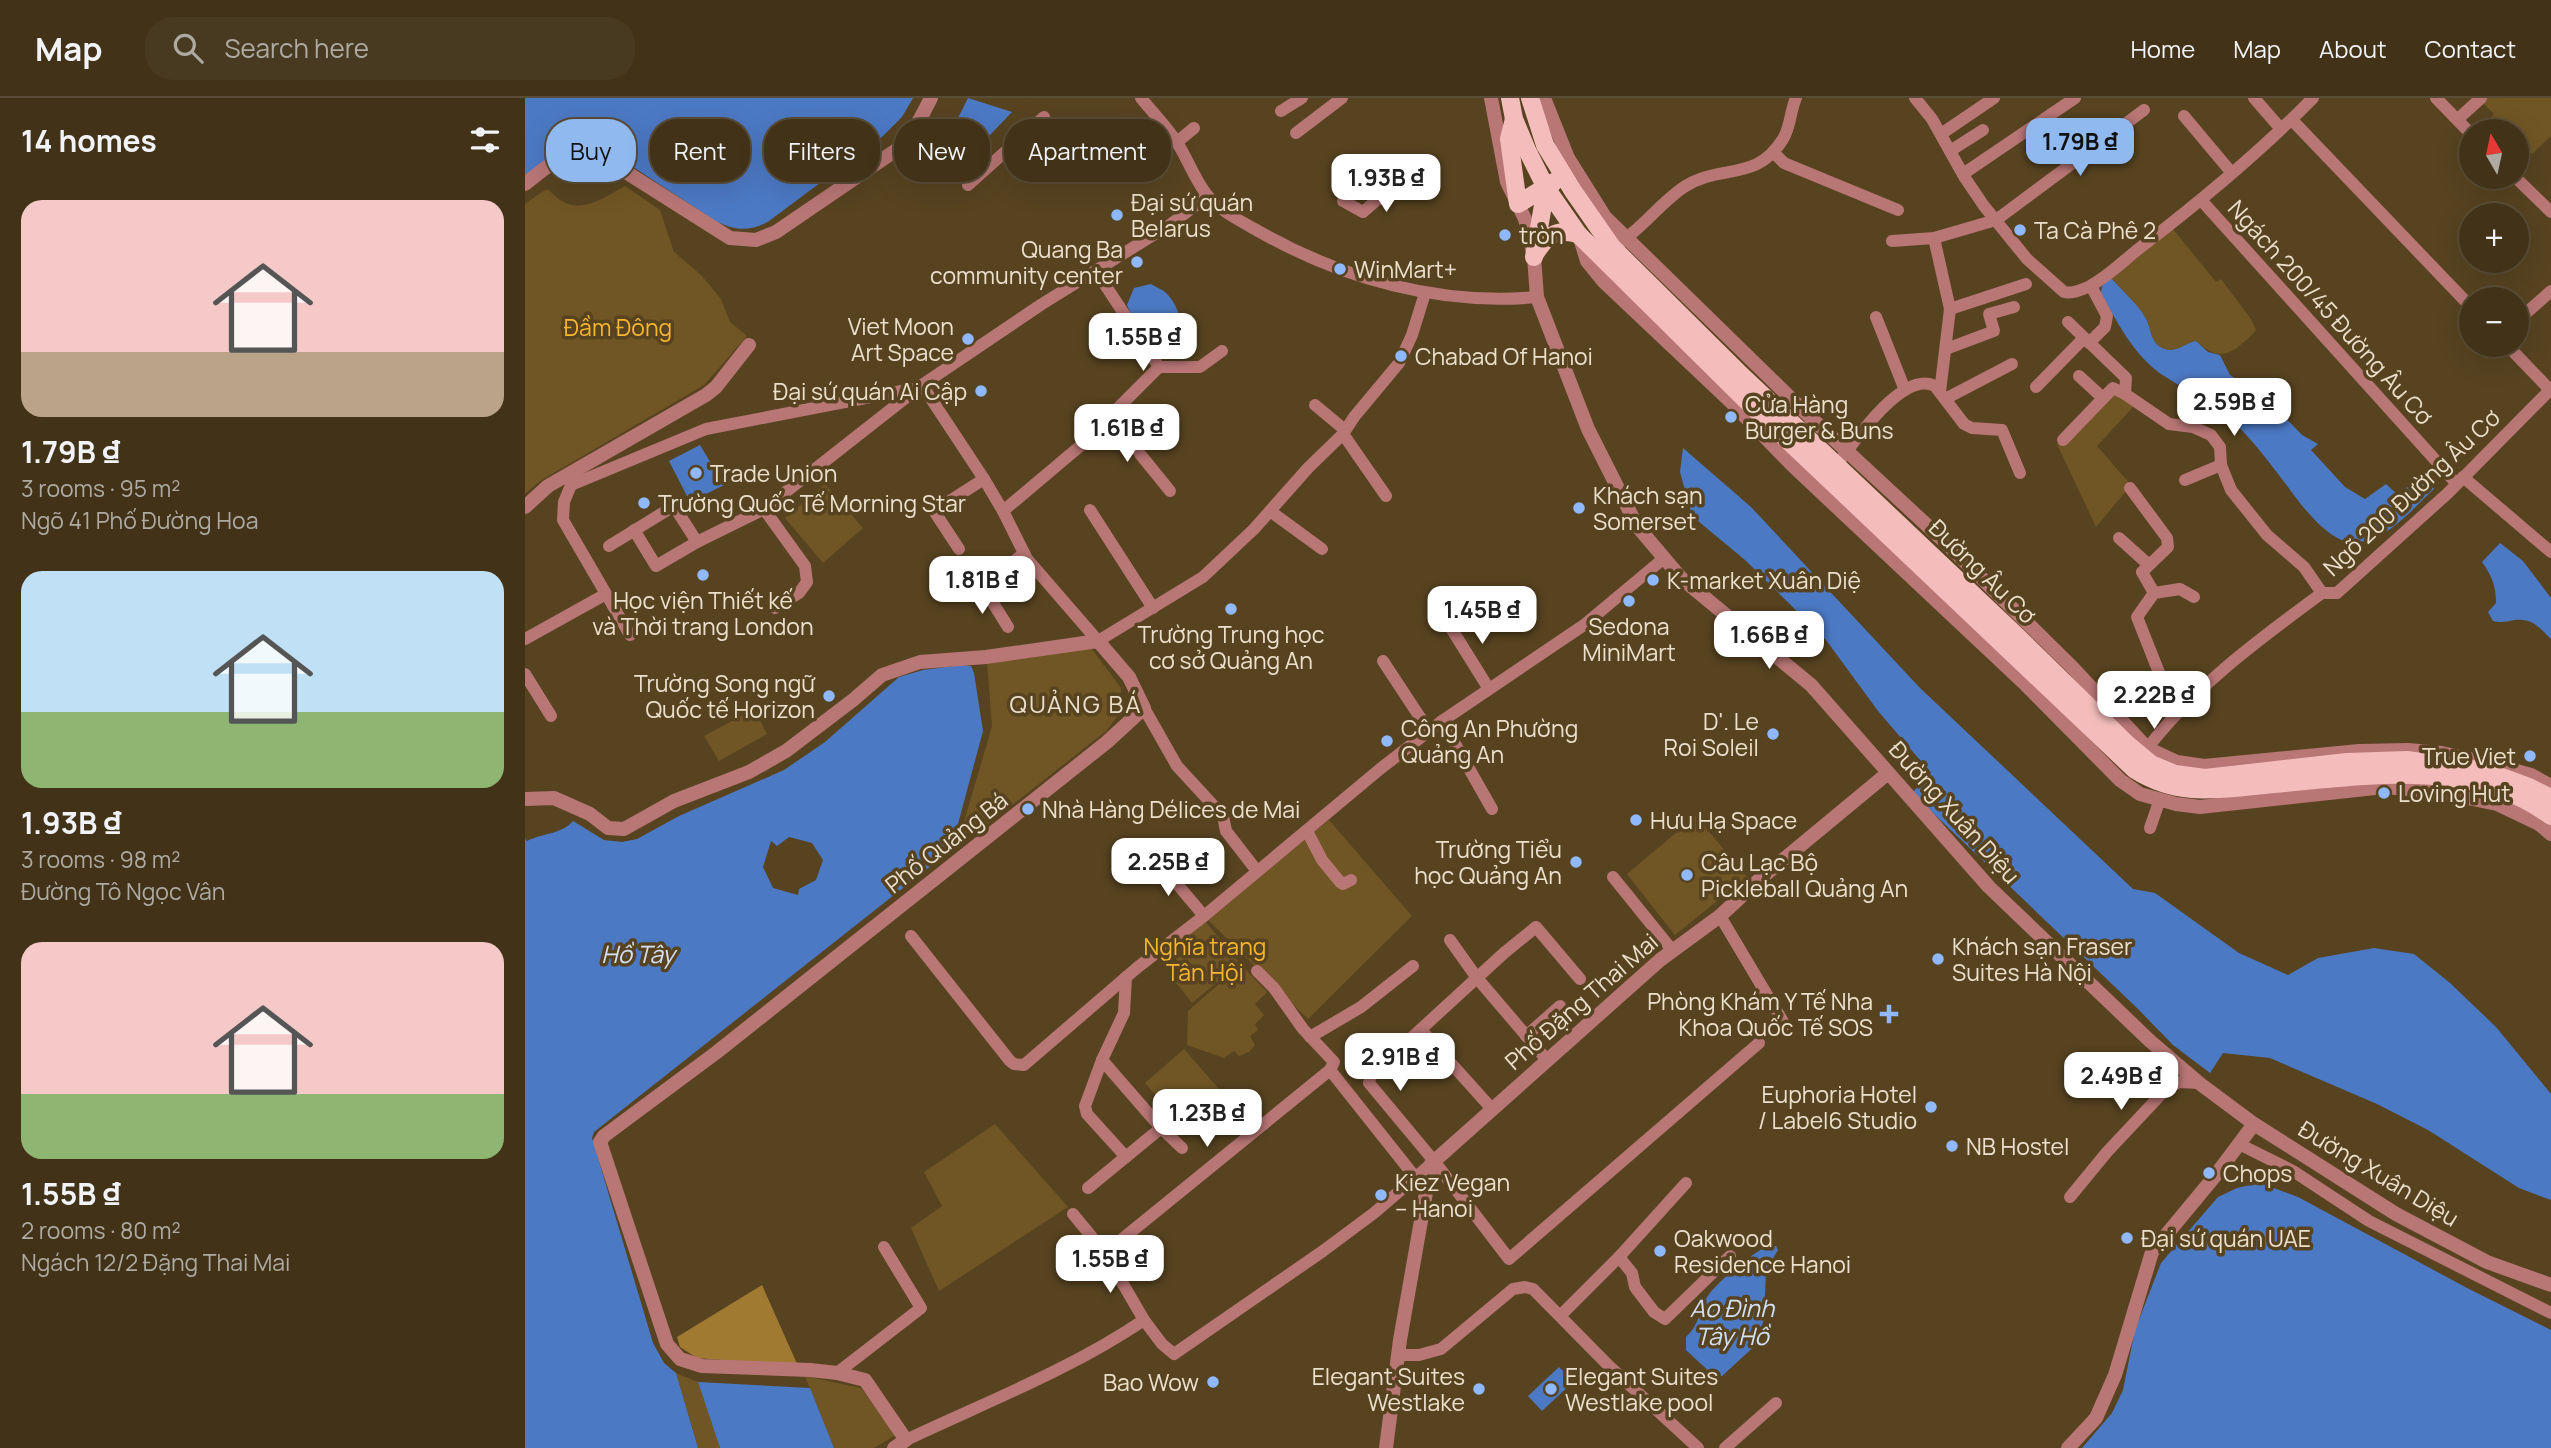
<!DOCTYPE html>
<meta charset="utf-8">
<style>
body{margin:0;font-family:Manrope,sans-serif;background:#483a21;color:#f1f3f6;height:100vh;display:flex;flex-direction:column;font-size:26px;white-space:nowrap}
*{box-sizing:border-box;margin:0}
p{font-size:23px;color:#aeaaa2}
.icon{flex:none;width:38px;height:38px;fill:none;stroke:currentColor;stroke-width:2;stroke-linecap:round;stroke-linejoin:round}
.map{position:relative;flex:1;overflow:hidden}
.details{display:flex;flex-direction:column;background:#413218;width:525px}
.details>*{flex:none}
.top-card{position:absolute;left:21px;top:21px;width:665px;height:63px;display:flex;gap:14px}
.needle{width:46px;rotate:351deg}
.tools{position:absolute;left:1934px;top:21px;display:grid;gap:14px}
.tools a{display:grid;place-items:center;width:70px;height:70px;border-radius:50%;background:#413218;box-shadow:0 7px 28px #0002,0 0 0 2px #5a4d37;font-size:35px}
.price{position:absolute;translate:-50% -60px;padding:0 16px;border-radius:14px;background:#fff;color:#222;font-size:23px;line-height:46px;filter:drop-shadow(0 2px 4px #0008)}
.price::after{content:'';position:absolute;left:50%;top:42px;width:21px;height:16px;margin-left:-10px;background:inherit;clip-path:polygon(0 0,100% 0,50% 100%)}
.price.selected{background:#90b9f0;color:#111}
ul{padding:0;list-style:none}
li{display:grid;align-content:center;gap:14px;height:371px;padding:0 21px}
li span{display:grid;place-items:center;height:217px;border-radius:21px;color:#555}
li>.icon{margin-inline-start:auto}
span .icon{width:126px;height:126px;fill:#fffc;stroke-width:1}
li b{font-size:30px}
h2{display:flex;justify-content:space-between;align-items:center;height:84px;padding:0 21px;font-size:30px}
.tag{padding:0 24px;border-radius:28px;background:#413218;box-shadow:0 7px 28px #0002,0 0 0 2px #5a4d37;font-size:24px;line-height:63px}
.tag.selected{background:#90b9f0;color:#111}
header{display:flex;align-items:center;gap:42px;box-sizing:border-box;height:98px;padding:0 35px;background:#413218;border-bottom:2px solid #5a4d37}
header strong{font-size:33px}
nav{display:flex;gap:38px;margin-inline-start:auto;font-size:24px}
.search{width:490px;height:63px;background:#483a21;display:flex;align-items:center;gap:18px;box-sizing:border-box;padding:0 24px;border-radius:28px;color:#aeaaa2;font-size:26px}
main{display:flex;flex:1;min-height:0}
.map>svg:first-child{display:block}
.green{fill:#705624}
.forest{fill:#a17a32}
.water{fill:#4c79c4}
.pier{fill:#574320}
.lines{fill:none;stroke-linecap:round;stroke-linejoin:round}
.minor{stroke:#b87675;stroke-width:12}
.tertiary{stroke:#b87675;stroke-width:14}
.primary{stroke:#f4bdbc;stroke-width:18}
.poi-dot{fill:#8fb8fd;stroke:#574320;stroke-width:2.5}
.labels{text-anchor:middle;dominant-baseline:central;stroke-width:7;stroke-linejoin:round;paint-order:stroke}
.poi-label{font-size:23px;fill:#ece0cd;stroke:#574320;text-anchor:start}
.street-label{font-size:23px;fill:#ece0cd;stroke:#574320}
.park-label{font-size:23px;fill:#f7b62f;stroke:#574320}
.neighbourhood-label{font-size:24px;letter-spacing:2px;fill:#ece0cd;stroke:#574320}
.water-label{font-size:24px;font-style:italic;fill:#d3e0f5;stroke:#574320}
</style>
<header>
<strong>Map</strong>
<div class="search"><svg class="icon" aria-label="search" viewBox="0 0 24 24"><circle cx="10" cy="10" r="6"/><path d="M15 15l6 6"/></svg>Search here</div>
<nav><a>Home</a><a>Map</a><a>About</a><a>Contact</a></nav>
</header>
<main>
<section class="details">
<h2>14 homes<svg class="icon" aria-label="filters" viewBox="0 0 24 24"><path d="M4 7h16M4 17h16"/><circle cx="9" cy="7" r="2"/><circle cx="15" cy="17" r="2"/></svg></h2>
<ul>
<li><span style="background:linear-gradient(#f6c9c9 70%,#b9a48a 0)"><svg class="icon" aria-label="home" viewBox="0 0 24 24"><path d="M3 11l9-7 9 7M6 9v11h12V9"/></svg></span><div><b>1.79B ₫</b><p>3 rooms · 95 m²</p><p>Ngõ 41 Phố Đường Hoa</p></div></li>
<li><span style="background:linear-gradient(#bfe0f5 65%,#8fb573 0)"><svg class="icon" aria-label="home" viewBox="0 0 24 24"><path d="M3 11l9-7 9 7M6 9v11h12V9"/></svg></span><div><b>1.93B ₫</b><p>3 rooms · 98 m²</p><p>Đường Tô Ngọc Vân</p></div></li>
<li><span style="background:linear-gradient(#f6c9c9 70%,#8fb573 0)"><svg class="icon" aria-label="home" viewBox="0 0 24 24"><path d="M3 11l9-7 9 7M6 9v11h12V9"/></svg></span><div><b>1.55B ₫</b><p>2 rooms · 80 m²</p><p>Ngách 12/2 Đặng Thai Mai</p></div></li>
</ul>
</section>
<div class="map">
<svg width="2026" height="1350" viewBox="0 0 2026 1350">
<rect width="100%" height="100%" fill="#574320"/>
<g class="green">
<path d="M1960,0H2026V38L2007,56L1997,45L1992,50V33H1954L1969,16L1956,3Z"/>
<path d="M100,88L135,112L149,154L176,177L196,201L205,224L222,238L179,287L15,383L0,396V106L20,92H24C50,122 74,102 100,88Z"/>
<path d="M1647,130L1691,184L1696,181L1726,221L1731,232C1726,239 1720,243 1713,249C1696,261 1686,256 1671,243C1660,245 1652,255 1640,251C1624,246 1627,230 1620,219C1612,205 1597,193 1586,180Z"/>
<path d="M1585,289L1609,308L1572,348L1606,387L1571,429L1532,346Z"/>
<path d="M300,386L338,430L298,465L260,420Z"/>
<path d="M566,550L596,590L595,615L581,633L449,737L434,741L467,628L462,563Z"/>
<path d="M229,611L242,636L194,663L179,638Z"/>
<path d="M1171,718L1222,779L1150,837L1102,776Z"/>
<path d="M804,722L887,818L783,921L682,821Z"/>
<path d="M679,822L715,865L667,905L645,877L655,867L643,850Z"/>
<path d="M716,867L742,894L730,906L739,917L730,926L733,932L725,938L730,947L724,954L714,958L709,953L699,960L662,947L663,913Z"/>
<path d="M659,951L694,991L655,1025L620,985Z"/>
<path d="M470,1026L543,1109L414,1193L386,1130L417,1108L399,1074Z"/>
<path d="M151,1275L173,1284L195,1350H173Z"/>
<path d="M280,1278L336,1290L371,1337L349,1350H309Z"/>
</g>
<path class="forest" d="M237,1187L273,1268L172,1260L155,1249L152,1239Z"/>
<g class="water">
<path d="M0,0H388L377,19L358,38L244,123C224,135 208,132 189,122L76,48C39,41 27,58 0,79Z"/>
<path d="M443,0L487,14L441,62L424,38Z"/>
<path d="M1586,180C1597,193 1612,205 1620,219C1627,230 1624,246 1640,251C1652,255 1660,245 1671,243L1683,254L1695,257L1705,277L1741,300L1777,337L1793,346L1786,352L1820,389L1840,401L1861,386L1873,397L1896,377L1909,391C1886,412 1859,447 1826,444C1803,443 1775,406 1763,389C1743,363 1724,336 1699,316C1680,300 1657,290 1636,276C1608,256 1592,224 1576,195L1577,188Z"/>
<path d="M626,186C630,189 637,191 641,195C652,205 660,228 655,242C625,260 613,231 602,207L609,190Z"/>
<path d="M175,347L199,387L165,404L144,363Z"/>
<path d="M1158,350L1226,409L1395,590L1608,791L1630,795L1714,855L1763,877L1793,860L1849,850L1889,856L1925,885L1971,929L2026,996V1102L1994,1090L1903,1032L1852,1006L1745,960L1698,955L1685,975L1648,947L1612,910L1387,695L1406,675L1353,613L1301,542L1220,462L1167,418L1155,374Z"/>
<path d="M1975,445L1998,463L2026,500V541C2018,533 2009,522 1997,522C1986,521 1982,526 1968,523L1963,514L1971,505C1971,488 1967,478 1957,464Z"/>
<path d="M437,567L446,568L449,575L458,633L426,752L69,1034L67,1040L128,1245L139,1265L151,1275L173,1350H0V741L2,743C18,735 37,736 48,723L79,742L97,744L112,741L154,718L259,672L300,644L374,579L398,572Z"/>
<path d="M1735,1085L1773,1099L1944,1191L2026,1232V1350H1557L1587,1315L1598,1292L1610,1232L1636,1165L1693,1099L1712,1090Z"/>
<path d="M1243,1148H1251L1253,1152L1241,1172L1239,1220L1233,1245L1197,1278H1189L1161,1252V1239C1173,1228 1174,1216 1181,1201C1188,1187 1228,1154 1243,1148Z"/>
<path d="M1034,1269L1038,1273H1045L1049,1283L1017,1313L1003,1298Z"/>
<path d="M173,1284L285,1290L309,1350H195Z"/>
</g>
<path class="pier" d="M264,739L287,745L298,762L291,782L274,791L273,797L248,790L238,769L246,743L252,748Z"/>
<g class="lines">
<g class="minor">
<path d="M616,0C628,15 643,30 653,46C663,62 670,82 682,97C694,113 718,124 735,134C818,181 916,208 1012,199"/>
<path d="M1390,0L1407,21L1440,80L1459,108L1502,161L1539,194C1548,196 1557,192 1565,188C1584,178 1599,162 1616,149C1676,103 1735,54 1788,0"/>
<path d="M1729,0L1756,31"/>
<path d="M1911,0L1946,36"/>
<path d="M756,13L777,0"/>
<path d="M1659,18L1706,74"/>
<path d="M1933,21L1956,0"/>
<path d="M1767,22L1946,209"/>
<path d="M771,35L817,0"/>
<path d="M1416,36L1469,0"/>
<path d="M652,44L669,30"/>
<path d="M1425,53L1458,32"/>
<path d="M1248,54L1259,65L1373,112"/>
<path d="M1438,76L1550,0"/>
<path d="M1990,79L2026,114"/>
<path d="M443,87L519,19"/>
<path d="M1676,102L1931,385"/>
<path d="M818,103L838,114L896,64"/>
<path d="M1409,140L1425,211L1415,294"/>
<path d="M1367,143L1409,140L1471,122L1619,12"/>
<path d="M1093,146C1118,130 1135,105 1159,89C1196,65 1231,85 1258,41C1266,28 1265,13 1271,0"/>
<path d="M571,173L634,269H675L697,253"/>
<path d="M1425,211L1501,186"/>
<path d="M1351,219L1380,292"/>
<path d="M1992,223L2026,193"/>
<path d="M1543,224L1601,280L1600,296L1644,326L1668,329L1686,337L1695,349L1696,367L1706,392L1742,437L1779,469L1797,495"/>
<path d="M1564,245L1580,229L1582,218L1566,188"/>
<path d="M1982,247L2026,293"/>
<path d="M1421,251L1469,233L1464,216L1489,209"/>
<path d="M1554,278L1578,300"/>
<path d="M397,287L459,381L478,413L502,461L573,543L678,479L729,431L783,370L818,336L829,319L874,265L887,237L900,195"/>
<path d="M1511,289L1559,240"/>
<path d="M1420,301L1487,266"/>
<path d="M790,307L820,332"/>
<path d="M586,316L603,333L615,356L645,393"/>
<path d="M818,336L861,398"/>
<path d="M1538,342L1588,290L1600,296"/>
<path d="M1312,367C1328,345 1378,271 1410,288L1439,326L1447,330L1477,332L1495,375"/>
<path d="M1938,379L2026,454"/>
<path d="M1660,382L1696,367"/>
<path d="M1605,390L1642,440L1643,449L1617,474L1629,495"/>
<path d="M239,411L280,468L282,484L274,495L250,510"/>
<path d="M565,412L628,510"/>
<path d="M478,413L554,349L634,269"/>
<path d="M745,413L797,451"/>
<path d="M109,432L131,468L172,444L239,411L397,287L517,206L646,126L683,98"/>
<path d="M1594,440L1624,467"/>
<path d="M84,448L149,408L172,444"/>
<path d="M434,451L409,413L459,381"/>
<path d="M960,508L926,530L964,591"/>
<path d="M483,529L458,489L499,455"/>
<path d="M105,537L38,422L39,404L46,387L181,331L387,291"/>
<path d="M0,541L81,496"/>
<path d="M858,563L904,633"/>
<path d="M0,576L26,618"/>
<path d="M619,610L652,668L698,718L701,733L732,773"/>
<path d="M1650,615L1612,519L1629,495L1655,491L1669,499"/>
<path d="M917,623L967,711"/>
<path d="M1618,656C1667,590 1732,543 1797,495H1812L1923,395L2026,291"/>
<path d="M1625,730L1635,701"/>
<path d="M782,733L797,762L815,784L818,786L826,782"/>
<path d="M631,761L679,818"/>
<path d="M1088,779L1147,852"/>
<path d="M1195,818L1260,927"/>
<path d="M386,838L485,963L489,966L499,967L613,869L679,818L855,671L917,623L1059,527L1138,461"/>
<path d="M925,842L952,880L1022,962"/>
<path d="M732,873L749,890L778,931L809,964L805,972L890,1079"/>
<path d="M897,933L967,1011"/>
<path d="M1001,938L1035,908"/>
<path d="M785,939L836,909L888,868"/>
<path d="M636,1030L657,1050"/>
<path d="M1714,1046L1768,1073L1844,1123L2026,1215"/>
<path d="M601,1059L562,1016L560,1008L577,962L599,915L601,879"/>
<path d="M909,1063L984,1161L1234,945"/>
<path d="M909,1063L844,985L846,977L979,855L1011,829L1055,881"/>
<path d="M563,1090L636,1030L577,962"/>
<path d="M1545,1099L1582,1054L1643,989L1655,984L1674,985"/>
<path d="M548,1116L580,1155L619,1222"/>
<path d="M580,1155L805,972"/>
<path d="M1094,1159L1107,1175L1110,1189L1129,1214L1140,1221L1205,1158"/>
<path d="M1035,1218L1094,1159L1161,1085"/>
<path d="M874,1257H894L916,1251L988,1191L1000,1189L1008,1191L1084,1268L1173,1350"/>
<path d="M312,1275L396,1210L359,1149"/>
<path d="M381,1342C461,1304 545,1272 619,1222L637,1246L649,1256L798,1153L849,1115L906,1066"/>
<path d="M1200,1350L1251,1305"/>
</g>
<g class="tertiary">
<path d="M966,0L982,84L1000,121L1009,159L1012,199L1063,331L1112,428L1156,480L1286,587L1464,789L1625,943L1674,985L1729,1026L1871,1116L1962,1164L2026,1187"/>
<path d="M1019,0L1043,60L1080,119L1284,318L1419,443L1548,570L1622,650L1652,664L1679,668L1834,653L1883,652L1917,655L1963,665L2006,677L2026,688"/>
<path d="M0,86C26,66 39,50 74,57L205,140L231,142L251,134L383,44L406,0"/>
<path d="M1054,137L1062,163L1079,184L1206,304L1267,367L1501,587L1595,682L1615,696L1651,706L1675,709L1859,689L1908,693L1972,706L2014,726L2026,736"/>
<path d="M0,409L23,388L181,297L191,289L224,247"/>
<path d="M0,701L29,700L65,716L83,730L99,731L149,703L224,674L261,653L328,602L357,577L395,564L461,559L573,543L604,579L619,610L582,644L192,954L79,1038L75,1044L142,1246L155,1261L177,1268L285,1272L312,1275L340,1282L381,1342L369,1350"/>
<path d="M861,1350L875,1242L906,1066L1135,862L1195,818L1235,781L1363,675"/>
<path d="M1543,1350L1571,1320L1590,1277L1627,1154L1690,1078L1729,1026"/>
</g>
<g class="primary">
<path d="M985,0L989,21L1002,52L1021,90L1053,136L1233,314L1610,672C1653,699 1690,692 1739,687C1832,679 1944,658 2026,718"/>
<path d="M1005,0L1020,47L1048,93L1087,149L1213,274L1493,539L1602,646L1626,666L1650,676L1680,680L1822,664L1882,662L1960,673L2004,689L2026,700"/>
<path d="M989,21L984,41L993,106L1029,84"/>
<path d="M1010,156C1021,138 1032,130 1053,136"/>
<path d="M1009,159L1021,90"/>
</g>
</g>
<g class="poi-dot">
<circle cx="592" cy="117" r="7"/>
<circle cx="1495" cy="132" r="7"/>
<circle cx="980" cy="137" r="7"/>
<circle cx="612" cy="164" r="7"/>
<circle cx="815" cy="171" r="7"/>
<circle cx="443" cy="241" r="7"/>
<circle cx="876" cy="258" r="7"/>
<circle cx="456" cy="293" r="7"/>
<circle cx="1206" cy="319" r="7"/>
<circle cx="171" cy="375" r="7"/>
<circle cx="119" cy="405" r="7"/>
<circle cx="1054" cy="410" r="7"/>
<circle cx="178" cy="477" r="7"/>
<circle cx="1128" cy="482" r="7"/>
<circle cx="1104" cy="503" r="7"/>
<circle cx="706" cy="511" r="7"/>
<circle cx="304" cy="598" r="7"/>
<circle cx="1248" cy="636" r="7"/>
<circle cx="862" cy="643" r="7"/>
<circle cx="2005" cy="658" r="7"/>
<circle cx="1859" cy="695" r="7"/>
<circle cx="503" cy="711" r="7"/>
<circle cx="1111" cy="722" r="7"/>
<circle cx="1051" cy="764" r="7"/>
<circle cx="1162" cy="777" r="7"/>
<circle cx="1413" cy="861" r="7"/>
<path d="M1360.5 905.5h7v7h7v7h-7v7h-7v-7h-7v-7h7z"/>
<circle cx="1406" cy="1009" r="7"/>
<circle cx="1427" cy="1048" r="7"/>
<circle cx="1684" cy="1075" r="7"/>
<circle cx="856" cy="1097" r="7"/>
<circle cx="1602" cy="1140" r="7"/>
<circle cx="1135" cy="1153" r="7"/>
<circle cx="688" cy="1284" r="7"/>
<circle cx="954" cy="1291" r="7"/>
<circle cx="1026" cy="1291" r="7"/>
</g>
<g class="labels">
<g class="poi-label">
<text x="606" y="104">Đại sứ quán<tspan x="606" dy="26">Belarus</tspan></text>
<text x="1509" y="132">Ta Cà Phê 2</text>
<text x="994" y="137">tròn</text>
<text x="598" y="151" text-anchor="end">Quang Ba<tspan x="598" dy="26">community center</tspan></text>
<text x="829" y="171">WinMart+</text>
<text x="429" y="228" text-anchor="end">Viet Moon<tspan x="429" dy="26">Art Space</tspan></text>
<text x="890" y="258">Chabad Of Hanoi</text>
<text x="442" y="293" text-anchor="end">Đại sứ quán Ai Cập</text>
<text x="1220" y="306">Cửa Hàng<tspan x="1220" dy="26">Burger &amp; Buns</tspan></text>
<text x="185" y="375">Trade Union</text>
<text x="1068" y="397">Khách sạn<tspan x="1068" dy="26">Somerset</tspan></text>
<text x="133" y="405">Trường Quốc Tế Morning Star</text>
<text x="1142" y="482">K-market Xuân Diệ</text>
<text x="178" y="502" text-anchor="middle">Học viện Thiết kế<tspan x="178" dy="26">và Thời trang London</tspan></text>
<text x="1104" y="528" text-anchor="middle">Sedona<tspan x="1104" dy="26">MiniMart</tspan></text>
<text x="706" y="536" text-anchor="middle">Trường Trung học<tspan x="706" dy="26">cơ sở Quảng An</tspan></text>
<text x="290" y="585" text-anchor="end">Trường Song ngữ<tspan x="290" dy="26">Quốc tế Horizon</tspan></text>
<text x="1234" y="623" text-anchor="end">D'. Le<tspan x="1234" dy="26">Roi Soleil</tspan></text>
<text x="876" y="630">Công An Phường<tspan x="876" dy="26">Quảng An</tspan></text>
<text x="1991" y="658" text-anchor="end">True Viet</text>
<text x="1873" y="695">Loving Hut</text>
<text x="517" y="711">Nhà Hàng Délices de Mai</text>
<text x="1125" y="722">Hưu Hạ Space</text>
<text x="1037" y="751" text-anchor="end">Trường Tiểu<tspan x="1037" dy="26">học Quảng An</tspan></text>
<text x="1176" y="764">Câu Lạc Bộ<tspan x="1176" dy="26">Pickleball Quảng An</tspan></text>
<text x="1427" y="848">Khách sạn Fraser<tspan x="1427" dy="26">Suites Hà Nội</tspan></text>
<text x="1348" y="903" text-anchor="end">Phòng Khám Y Tế Nha<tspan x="1348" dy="26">Khoa Quốc Tế SOS</tspan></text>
<text x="1392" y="996" text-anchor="end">Euphoria Hotel<tspan x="1392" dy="26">/ Label6 Studio</tspan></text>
<text x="1441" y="1048">NB Hostel</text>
<text x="1698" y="1075">Chops</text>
<text x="870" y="1084">Kiez Vegan<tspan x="870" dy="26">– Hanoi</tspan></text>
<text x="1149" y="1140">Oakwood<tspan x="1149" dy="26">Residence Hanoi</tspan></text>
<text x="1616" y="1140">Đại sứ quán UAE</text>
<text x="940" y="1278" text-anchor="end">Elegant Suites<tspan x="940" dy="26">Westlake</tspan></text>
<text x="1040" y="1278">Elegant Suites<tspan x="1040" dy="26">Westlake pool</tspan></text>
<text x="674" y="1284" text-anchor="end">Bao Wow</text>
</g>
<g class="street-label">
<text transform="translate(1806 214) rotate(48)">Ngách 200/45 Đường Âu Cơ</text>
<text transform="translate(1886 394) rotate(-43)">Ngõ 200 Đường Âu Cơ</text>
<text transform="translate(1458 473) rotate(44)">Đường Âu Cơ</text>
<text transform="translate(1430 714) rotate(48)">Đường Xuân Diệu</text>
<text transform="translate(421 744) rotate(-38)">Phố Quảng Bá</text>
<text transform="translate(1056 903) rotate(-41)">Phố Đặng Thai Mai</text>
<text transform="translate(1854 1075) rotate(31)">Đường Xuân Diệu</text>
</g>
<g class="park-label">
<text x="93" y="229">Đầm Đông</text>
<text x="680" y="848">Nghĩa trang<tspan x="680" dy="26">Tân Hội</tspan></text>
</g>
<g class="neighbourhood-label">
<text x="551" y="605">QUẢNG BÁ</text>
</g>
<g class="water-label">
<text x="113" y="855">Hồ Tây</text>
<text x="1207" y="1209">Ao Đình<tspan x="1207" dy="28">Tây Hồ</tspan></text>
</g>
</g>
</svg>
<div class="tools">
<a><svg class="needle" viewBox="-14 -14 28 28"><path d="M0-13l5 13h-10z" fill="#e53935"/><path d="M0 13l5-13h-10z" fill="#aeaaa2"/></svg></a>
<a>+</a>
<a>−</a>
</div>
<b class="price selected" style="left:1555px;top:80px">1.79B ₫</b>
<b class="price" style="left:861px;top:116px">1.93B ₫</b>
<b class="price" style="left:618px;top:275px">1.55B ₫</b>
<b class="price" style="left:1709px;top:340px">2.59B ₫</b>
<b class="price" style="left:602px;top:366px">1.61B ₫</b>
<b class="price" style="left:457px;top:518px">1.81B ₫</b>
<b class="price" style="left:957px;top:548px">1.45B ₫</b>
<b class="price" style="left:1244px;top:573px">1.66B ₫</b>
<b class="price" style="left:1629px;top:633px">2.22B ₫</b>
<b class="price" style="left:643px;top:800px">2.25B ₫</b>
<b class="price" style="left:875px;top:995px">2.91B ₫</b>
<b class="price" style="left:1596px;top:1014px">2.49B ₫</b>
<b class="price" style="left:682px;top:1051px">1.23B ₫</b>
<b class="price" style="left:585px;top:1197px">1.55B ₫</b>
<div class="top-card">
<a class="tag selected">Buy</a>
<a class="tag">Rent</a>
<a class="tag">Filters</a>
<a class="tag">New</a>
<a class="tag">Apartment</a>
</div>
</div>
</main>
